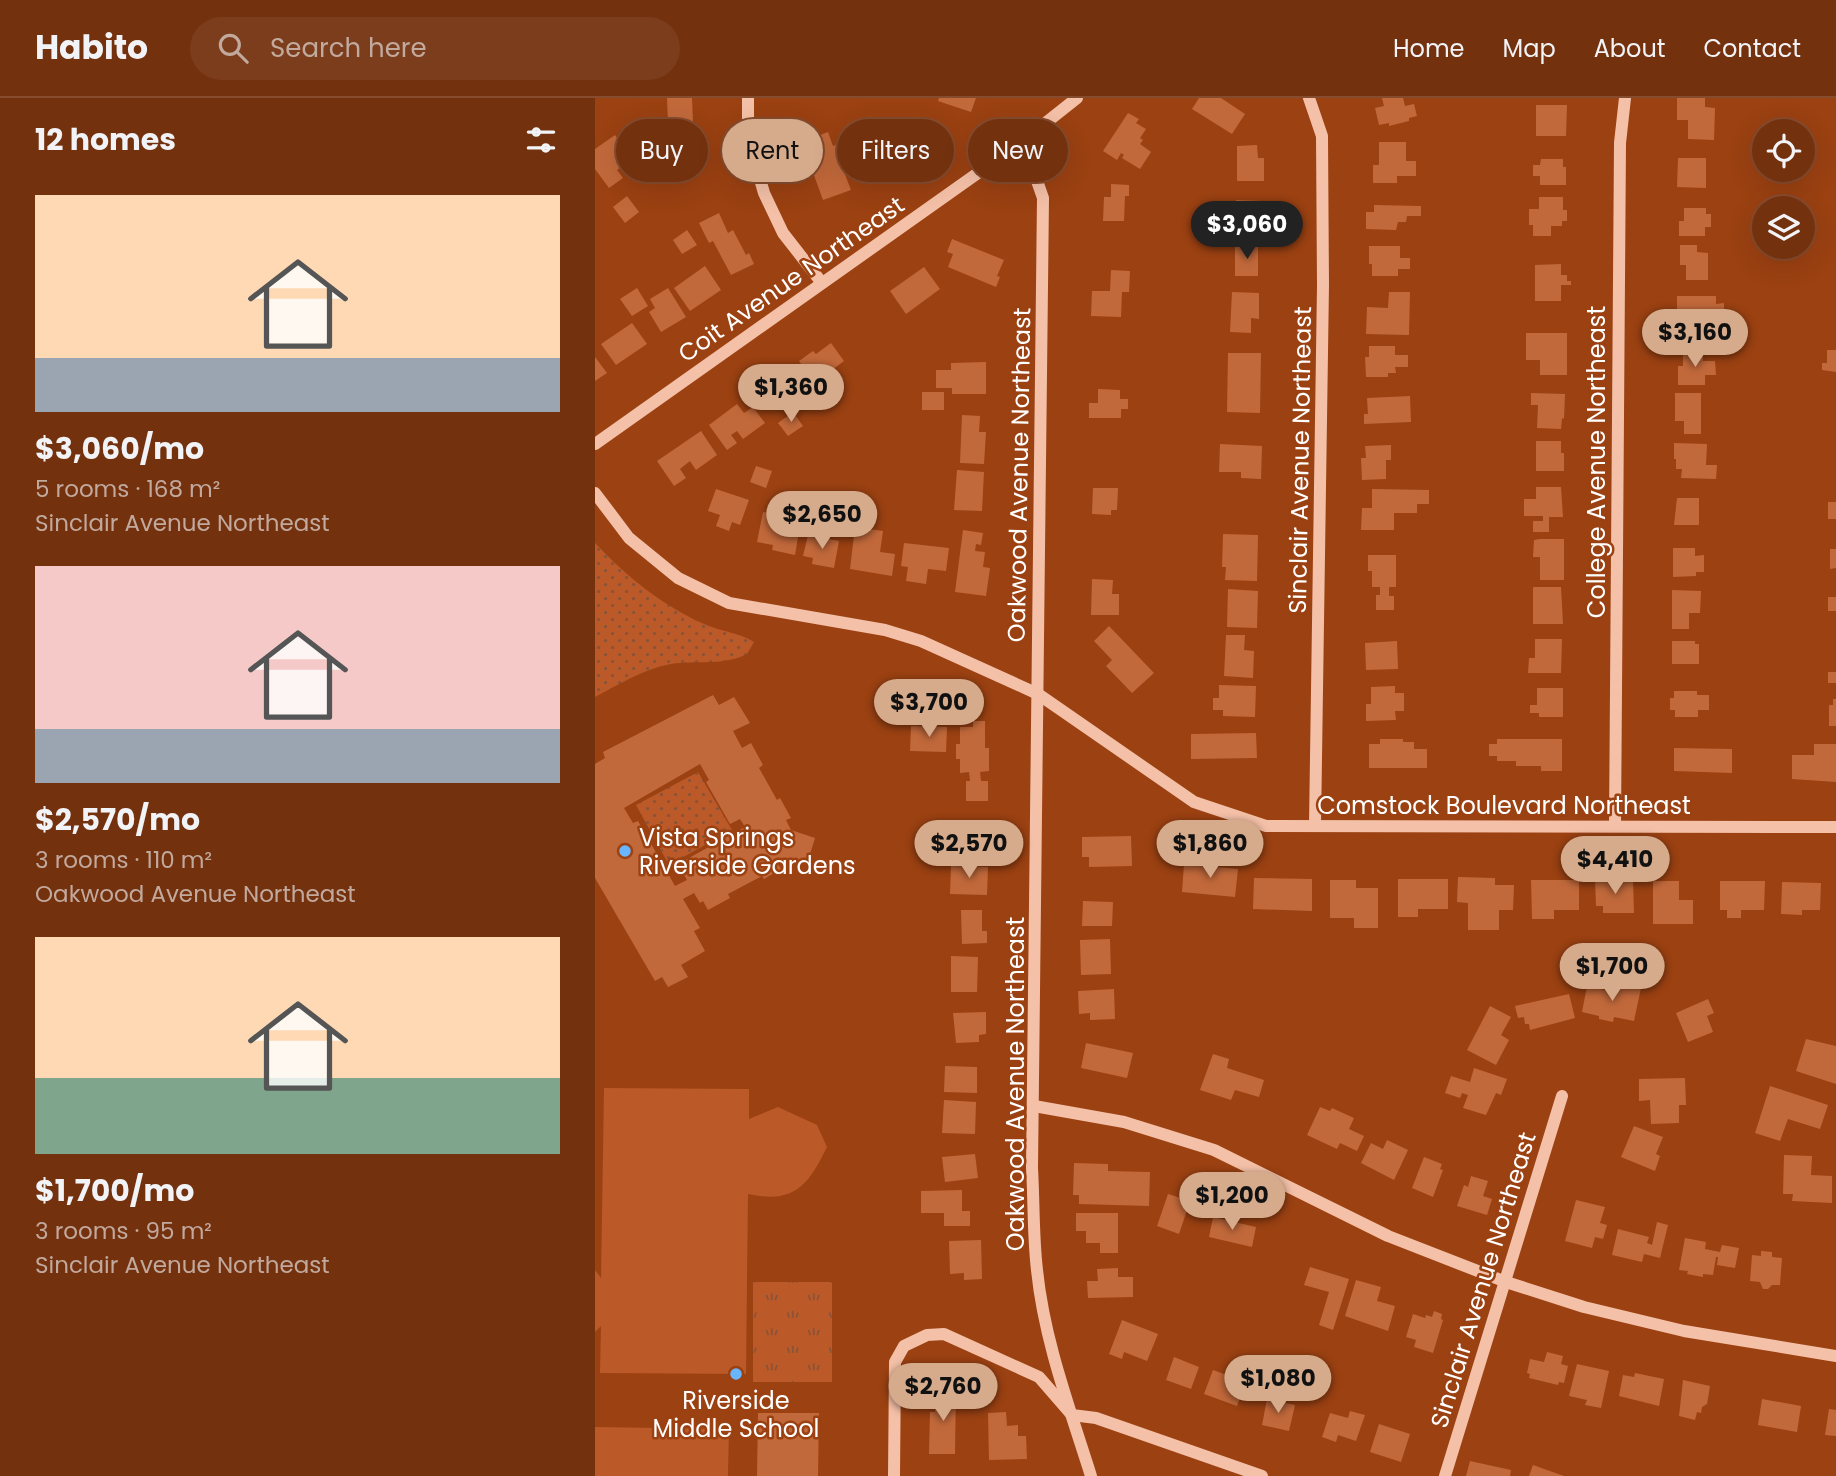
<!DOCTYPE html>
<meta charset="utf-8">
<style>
body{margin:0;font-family:Poppins,sans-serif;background:#7c3d1c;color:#f1f3f6;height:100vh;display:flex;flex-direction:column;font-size:26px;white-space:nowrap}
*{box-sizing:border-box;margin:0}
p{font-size:23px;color:#c2a99e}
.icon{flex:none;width:38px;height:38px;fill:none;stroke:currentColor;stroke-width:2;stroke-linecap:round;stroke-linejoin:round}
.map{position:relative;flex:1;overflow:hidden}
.panel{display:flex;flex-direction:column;background:#74310e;width:595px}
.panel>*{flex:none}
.hud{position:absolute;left:21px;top:21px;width:665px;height:63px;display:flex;gap:14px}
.buttons{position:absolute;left:1157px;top:21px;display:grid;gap:14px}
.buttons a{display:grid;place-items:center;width:63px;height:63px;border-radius:50%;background:#74310e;box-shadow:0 7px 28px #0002,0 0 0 2px #864c2e;font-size:35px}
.price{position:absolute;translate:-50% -60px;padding:0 16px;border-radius:24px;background:#d6ab8b;color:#111;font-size:23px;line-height:46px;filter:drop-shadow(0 2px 4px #0008)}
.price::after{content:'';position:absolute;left:50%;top:42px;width:21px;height:16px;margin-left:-10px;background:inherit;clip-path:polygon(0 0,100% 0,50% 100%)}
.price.selected{background:#222;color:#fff}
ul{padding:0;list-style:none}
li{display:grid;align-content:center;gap:14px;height:371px;padding:0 35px}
li span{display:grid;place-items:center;height:217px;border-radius:0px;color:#555}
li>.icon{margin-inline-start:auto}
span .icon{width:126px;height:126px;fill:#fffc;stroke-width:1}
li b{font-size:30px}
h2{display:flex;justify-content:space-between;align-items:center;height:84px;padding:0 35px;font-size:30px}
.pill{padding:0 24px;border-radius:32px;background:#74310e;box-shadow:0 7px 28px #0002,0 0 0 2px #864c2e;font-size:24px;line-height:63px}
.pill.selected{background:#d6ab8b;color:#111}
header{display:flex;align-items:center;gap:42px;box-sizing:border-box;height:98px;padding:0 35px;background:#74310e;border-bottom:2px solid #864c2e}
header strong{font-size:33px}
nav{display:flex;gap:38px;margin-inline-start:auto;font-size:24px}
.search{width:490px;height:63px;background:#7c3d1c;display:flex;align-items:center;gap:18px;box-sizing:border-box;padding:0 24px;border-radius:38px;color:#c2a99e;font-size:26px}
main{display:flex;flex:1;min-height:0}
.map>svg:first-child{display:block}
.grass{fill:url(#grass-dots)}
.park{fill:url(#park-tufts)}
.pitch{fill:#bb5928}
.building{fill:#c2693b;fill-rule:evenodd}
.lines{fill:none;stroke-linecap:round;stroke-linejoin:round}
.minor{stroke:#f4c0a7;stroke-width:12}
.poi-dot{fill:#69b6ff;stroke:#9b4112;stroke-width:2.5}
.labels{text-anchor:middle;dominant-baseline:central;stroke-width:5;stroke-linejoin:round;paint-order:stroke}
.street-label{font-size:24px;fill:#fff;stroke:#9b4112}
.poi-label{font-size:24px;fill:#fff;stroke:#9b4112;text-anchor:start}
</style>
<header>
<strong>Habito</strong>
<div class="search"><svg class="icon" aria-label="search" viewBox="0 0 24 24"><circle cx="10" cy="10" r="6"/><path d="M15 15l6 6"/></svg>Search here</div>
<nav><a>Home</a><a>Map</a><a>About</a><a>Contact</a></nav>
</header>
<main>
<section class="panel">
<h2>12 homes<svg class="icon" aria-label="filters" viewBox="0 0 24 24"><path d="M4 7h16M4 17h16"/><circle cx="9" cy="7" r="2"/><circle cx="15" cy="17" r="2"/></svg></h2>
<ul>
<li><span style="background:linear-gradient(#ffd9b3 75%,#9aa5b1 0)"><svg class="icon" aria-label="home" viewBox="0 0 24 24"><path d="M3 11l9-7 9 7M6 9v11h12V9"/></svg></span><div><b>$3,060/mo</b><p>5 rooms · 168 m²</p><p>Sinclair Avenue Northeast</p></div></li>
<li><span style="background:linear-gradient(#f6c9c9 75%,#9aa5b1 0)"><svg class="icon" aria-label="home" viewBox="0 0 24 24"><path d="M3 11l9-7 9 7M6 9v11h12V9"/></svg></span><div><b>$2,570/mo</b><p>3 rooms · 110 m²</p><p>Oakwood Avenue Northeast</p></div></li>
<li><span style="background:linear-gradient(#ffd9b3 65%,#7fa58c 0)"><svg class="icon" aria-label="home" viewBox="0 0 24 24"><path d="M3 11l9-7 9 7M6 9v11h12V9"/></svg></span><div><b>$1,700/mo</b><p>3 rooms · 95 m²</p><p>Sinclair Avenue Northeast</p></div></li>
</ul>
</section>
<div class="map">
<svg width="1241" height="1378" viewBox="0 0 1241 1378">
<defs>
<pattern id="grass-dots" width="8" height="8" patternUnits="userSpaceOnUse" patternTransform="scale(1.75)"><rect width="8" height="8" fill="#bb5928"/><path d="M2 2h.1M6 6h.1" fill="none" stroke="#895338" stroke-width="1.8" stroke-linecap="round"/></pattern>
<pattern id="park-tufts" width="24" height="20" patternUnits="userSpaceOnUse" patternTransform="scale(1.75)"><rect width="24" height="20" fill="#bb5928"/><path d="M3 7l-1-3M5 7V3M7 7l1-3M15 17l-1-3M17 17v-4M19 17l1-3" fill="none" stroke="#895338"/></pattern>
</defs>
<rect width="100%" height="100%" fill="#9b4112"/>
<g class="grass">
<path d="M0,445C32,479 70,510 114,528C129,534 145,535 159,544L152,556C129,568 102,562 76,566C48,571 25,586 0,599Z"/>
<path d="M103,674L137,732L74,767L41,707Z"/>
</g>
<rect class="park" x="158" y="1184" width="79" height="100"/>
<g class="pitch">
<path d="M9,990L154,991V1021L183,1009L222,1027L232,1049C213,1088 199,1106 153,1096L151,1276L5,1275L6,1228L0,1234V1172L6,1180Z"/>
<path d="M0,1329L134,1331L133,1378H0Z"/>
</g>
<g class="building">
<path d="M72,0H97L99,49L74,50Z"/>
<path d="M344,0H381L376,14L343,3Z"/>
<path d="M604,0H626L650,16L637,36L597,11Z"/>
<path d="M787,0H808L810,8L819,6L822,18L814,20V23L794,28V25L784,27L780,10L789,8Z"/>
<path d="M1082,0H1110V9L1120,10L1119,42L1093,41V22H1082Z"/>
<path d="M941,7H972L971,38H941Z"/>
<path d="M533,15L544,21L541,25L551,31L545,40L548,42L545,46L556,54L545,71L527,60L529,57L526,55L522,62L508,53Z"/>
<path d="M308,32L315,57L287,65L280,40Z"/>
<path d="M233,34L238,48L246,45L251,59L244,61L256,92L228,102L207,44Z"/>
<path d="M20,37L37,61L22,72L28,80L14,90L0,71V51Z"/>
<path d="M784,44H811V63H821V78H802V85H778V67H784Z"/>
<path d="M662,47L663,60H669V83H642V48Z"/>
<path d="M1083,60H1111V90L1082,89Z"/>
<path d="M946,61H968V69H971V87H945V78H938V67H945Z"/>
<path d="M516,86L534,87V98H530L529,123H508L509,99H516Z"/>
<path d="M32,98L44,114L30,125L18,109Z"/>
<path d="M944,99H968V112H972V123H967V128H956V138H938V127H934V111H944Z"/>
<path d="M641,102L667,103V135L640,134Z"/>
<path d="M779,107L826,108V118H812L811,124H803L801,132L771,131V114H779Z"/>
<path d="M1089,110H1111V116H1116V129H1110V138H1084V123H1089Z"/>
<path d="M124,115L133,135L138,132L151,157L154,155L159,166L136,177L118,143L114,145L104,125Z"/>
<path d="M92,132L102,147L87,156L78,142Z"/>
<path d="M357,141L409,162L402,178L405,179L401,189L353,169L358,156L352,154Z"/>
<path d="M1085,147H1102V154L1113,155V182H1091V167H1085Z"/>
<rect x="640" y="148" width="23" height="30"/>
<path d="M774,148H805V160H815V171H803V178H777V166H774Z"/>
<path d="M966,166V177H972V183H976V187H966V203H940V167Z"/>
<path d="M110,168L126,192L95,213L79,190Z"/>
<path d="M329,169L345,191L311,216L295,193Z"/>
<path d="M516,172L535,173L534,194H527L526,219L496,218L497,193H515Z"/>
<path d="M42,190L53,208L37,218L25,201Z"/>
<path d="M73,190L91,219L66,234L54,214L60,210L55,201Z"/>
<path d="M637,194L664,195V221L656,220V235L635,234Z"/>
<path d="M794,194H815L814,237L771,236L772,209L793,210Z"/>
<path d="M1082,198H1121V206L1129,205V226H1120V241H1096V221H1082Z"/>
<path d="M37,225L52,246L21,267L6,246Z"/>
<path d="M931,235H972V277H945V262H931Z"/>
<path d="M236,245L249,263L237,272L248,287L231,300L223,289L230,283L227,279L219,285L204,263L218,253L221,256Z"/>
<path d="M774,248H800V257H813V269H800L801,275H793V279H771L770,259H774Z"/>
<path d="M1088,252H1108V263H1120L1121,277H1110V287H1083V268H1088Z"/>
<path d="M1232,252H1241V274L1227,272V265H1232Z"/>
<path d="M633,255H666L665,315L632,314Z"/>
<path d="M0,259L12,275L0,283Z"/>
<path d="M391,264V296H357V290H341V272H356V265Z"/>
<path d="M198,270L209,286L199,293L205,301L191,311L174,286Z"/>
<path d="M503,291L525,292V301H533V311H526V320H494V305H503Z"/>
<rect x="327" y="294" width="22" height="18"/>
<path d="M936,295L970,296L969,321L967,320L966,331L942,330L943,307H936Z"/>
<path d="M1080,295H1106V336H1089V323H1080Z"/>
<path d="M815,298L816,324L769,326V316H773L772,300Z"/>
<path d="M142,306L149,315L158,309L170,325L148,341L142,333L136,337L142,345L132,352L114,327Z"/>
<path d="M198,314L208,328L193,338L183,325Z"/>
<path d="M367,317L385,318L384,334H391L389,366L365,365Z"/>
<path d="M106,333L122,357L101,372L95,363L85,371L91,380L79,388L62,363Z"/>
<path d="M941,343H966V355H969V373H941Z"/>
<path d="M1079,345L1112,346L1111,367H1122L1121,381L1086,380L1087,371H1081V361H1079Z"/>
<path d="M625,346L667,348L666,381L646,380V374H624Z"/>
<path d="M796,347V362H791V381L767,382L766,360H771L770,348Z"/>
<path d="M161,368L177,373L171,390L155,384Z"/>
<path d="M362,372L389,374L387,413L359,412Z"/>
<path d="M941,389H966L968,419H954V434H938V423H948V418H929V401H941Z"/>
<path d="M498,390H523L522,412H516V417L497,416Z"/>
<path d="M121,391L154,402L145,427L137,424L134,433L121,428L125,417L113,413Z"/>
<path d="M777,391L834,392V406H822V415H799V432H766L767,410H777Z"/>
<path d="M240,395L263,399L260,417L237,413Z"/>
<path d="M1082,400H1104V427H1079Z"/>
<rect x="1233" y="404" width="8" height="17"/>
<path d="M168,414L182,416L180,424L195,426L193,437L203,439L200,457L177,452L178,447L162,444Z"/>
<path d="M260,429L288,433L285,454L300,456L297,478L255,471Z"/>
<path d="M368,432L388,435L386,447L381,446L380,453L390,454L388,469L395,470L391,498L360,494Z"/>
<path d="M628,436L663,437L662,483L630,482L631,469H627Z"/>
<path d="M213,437L244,443L239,470L217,466L218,460L208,458Z"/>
<path d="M945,441H969V482H945V459H938L939,442Z"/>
<path d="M309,445L354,450L351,473L333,471L331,486L311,483L313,469L306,468Z"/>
<path d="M1078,450H1100V458L1109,457V474H1101V478L1078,479Z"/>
<path d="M1235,451H1241V470L1235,471Z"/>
<path d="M773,457H801V489H794V498H799V512H781V497H785V489H777V473H773Z"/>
<path d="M497,481L518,482L517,496H524V517H496Z"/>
<path d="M938,489H966L968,526H938Z"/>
<path d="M633,491L663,493L662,530L632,529Z"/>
<path d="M1077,492L1106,493L1105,515H1094V531H1077Z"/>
<rect x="1233" y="499" width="8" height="14"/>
<path d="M514,528L559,575L537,595L511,568L517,562L499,543Z"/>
<path d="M631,537H650L649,552L659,553L658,580L629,578Z"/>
<path d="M940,541H967L966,575H933L934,560H940Z"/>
<path d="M802,543L803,571L771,572L770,545Z"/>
<path d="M1077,543H1100V546H1104V566H1077Z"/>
<rect x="1233" y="574" width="8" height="11"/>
<path d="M624,587L661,588L660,619L628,618V612H618V600H624Z"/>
<path d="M800,588V595H809V613H800L801,622L771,623V606H776V589Z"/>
<path d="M942,590H968V619H944V615H935V607H942Z"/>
<path d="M1079,593H1102V597H1114V612H1103V619H1080V612H1075V600H1079Z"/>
<path d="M118,597L124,607L139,599L155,625L138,633L147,650L156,645L168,667L164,670L182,702L185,700L196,720L191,722L196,732L220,740L212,766L187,760L181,763L186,771L169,781L167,778L133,796L135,800L113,812L108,803L105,805L99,795L88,801L105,830L99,833L110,853L86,867L93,879L73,889L67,879L60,883L0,780V666L10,660L8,654ZM105,666L114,682L111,684L135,726L145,721L150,729L83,766L92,782L80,788L43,723L38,725L29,710Z"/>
<path d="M1238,601H1241V628H1234V607H1238Z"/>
<path d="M378,623H390V650H394V673L385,674L386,683H393V703H371V683H375L374,674L365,675V661H361V646H365V629H378Z"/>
<path d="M316,628L352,629L351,654L315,653Z"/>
<path d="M661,635L662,660L596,661V636Z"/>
<path d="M785,641H808V644H819V651H832V670H774V646H785Z"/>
<path d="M902,641H967V673H946V668H921V663H902V658H894V646H902Z"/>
<path d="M1219,646H1241V684L1197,681V657H1219Z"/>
<path d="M1079,650L1137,651V675L1079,673Z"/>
<path d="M392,722V738H382V749L355,750V723Z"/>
<path d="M536,738L537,768L494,769V759H487V739Z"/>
<path d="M589,766L643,771L640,799L587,794Z"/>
<path d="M356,768L393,769L392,797L355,796Z"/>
<path d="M863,779L900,780V787H919L918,812H904V832H873V805L862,804Z"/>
<path d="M659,780L717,781V813L658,811Z"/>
<path d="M803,781H853V811H823V819H803Z"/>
<path d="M735,782H761V790H783V830H759V820H735Z"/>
<path d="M936,782H984V812H959V821H937Z"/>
<path d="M1000,782H1038L1039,815H1008V808H1001Z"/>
<path d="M1058,783H1084V802H1098V826H1058Z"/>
<path d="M1125,783H1170L1169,812H1146V820H1132V812H1125Z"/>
<path d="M1187,784L1226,785L1225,812H1207V817L1186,816Z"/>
<path d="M488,803L518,804L517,828H487Z"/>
<path d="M366,812H387V833H392V845L367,846Z"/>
<path d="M515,841L516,876L486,877L485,842Z"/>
<path d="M356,858L383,859L382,894H356Z"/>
<path d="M1022,885L1046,890L1039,923L1019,919L1018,924L1004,921V918L987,914L992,888L1020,894Z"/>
<path d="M519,891L520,921L495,922V915L484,916L483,893Z"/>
<path d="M974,896L980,920L935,932L934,926H930L929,919L923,920L920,908Z"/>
<path d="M1113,901L1119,915L1112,918L1118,934L1093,944L1081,915Z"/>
<path d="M895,908L916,919L906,937L914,942L901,967L872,952Z"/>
<path d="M391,914V936L384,937V944L361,945L358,915Z"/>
<path d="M1211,941L1241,948V986L1201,973Z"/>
<path d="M491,945L538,955L532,980L486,970Z"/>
<path d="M618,956L634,961L632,970L669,982L664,999L640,992L636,1002L605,992Z"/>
<path d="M350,968L382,969V995L349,994Z"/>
<path d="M879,970L912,981L906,997L901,995L891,1017L868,1010L873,997L867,995L865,1000L850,995L856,978L875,984Z"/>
<path d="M1090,980L1091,1007H1084V1025L1056,1026L1055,1002L1044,1003V981Z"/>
<path d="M1175,988L1233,1007L1225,1031L1193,1021L1185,1043L1160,1035Z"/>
<path d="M349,1002L381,1004L380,1036L347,1035Z"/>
<path d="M725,1009L735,1013L737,1010L759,1020L754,1031L769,1038L762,1053L745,1045L742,1051L712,1037Z"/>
<path d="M1039,1028L1068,1039L1061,1056L1065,1058L1060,1073L1026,1059Z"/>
<path d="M792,1042L813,1052L799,1082L766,1065L776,1045L788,1051Z"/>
<path d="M380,1056L383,1080L350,1084L347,1059Z"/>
<path d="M1189,1057L1217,1058L1216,1077L1237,1078V1105L1197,1103L1198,1096H1188Z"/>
<path d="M829,1059L847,1066L845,1071L848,1072L838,1099L817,1090Z"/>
<path d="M479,1065L513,1066V1073L555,1074L554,1108L484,1106V1097H478Z"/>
<path d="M876,1078L893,1083L888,1098L897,1101L892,1117L862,1108L869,1087L873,1089Z"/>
<path d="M367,1092V1113H375V1128H349V1115H326V1093Z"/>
<path d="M573,1096L595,1103L584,1136L562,1128Z"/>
<path d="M981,1102L1010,1109L1005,1125L1012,1127L1008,1141L1000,1139L997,1150L970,1143Z"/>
<path d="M481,1115H523V1155H505V1145H491V1133H481Z"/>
<path d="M618,1119L661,1129L657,1149L614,1139Z"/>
<path d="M1062,1124L1073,1127L1065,1160L1049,1156L1047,1164L1017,1157L1023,1131L1054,1139L1052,1145L1057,1147Z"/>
<path d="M1090,1140L1111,1144L1110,1151L1125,1154L1127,1147L1144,1150L1140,1170L1122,1167L1123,1159H1121L1118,1177L1108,1176V1179L1092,1176L1093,1173L1084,1172Z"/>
<path d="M386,1142L387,1181L369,1182V1175L355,1176L354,1143Z"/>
<path d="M1166,1153L1177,1154V1159L1187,1160L1185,1187H1177L1173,1191H1168L1165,1184L1155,1183L1157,1157L1166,1158Z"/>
<path d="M715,1169L754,1181L738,1232L724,1227L734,1194L709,1187Z"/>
<path d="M523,1170V1179H538V1199L493,1200L492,1183H503L502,1171Z"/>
<path d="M761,1182L786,1189L782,1203L800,1208L793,1233L750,1218Z"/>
<path d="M839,1213L847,1216L846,1221L848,1222L838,1255L819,1249L821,1242L811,1239L818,1216L830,1220L831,1217L837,1219Z"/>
<path d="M527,1222L563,1236L552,1263L529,1254L527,1261L514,1256Z"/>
<path d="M952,1254L968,1258L966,1266L973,1268L969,1285L964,1284L963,1287L934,1280L935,1276L932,1275L935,1261L949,1264Z"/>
<path d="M579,1259L604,1269L596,1291L571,1282Z"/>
<path d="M982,1266L1014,1273L1006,1310L990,1307L992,1302L974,1298Z"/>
<path d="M618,1272L651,1284L642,1308L609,1296Z"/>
<path d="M1040,1275L1069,1281L1064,1308L1024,1298L1028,1277L1039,1279Z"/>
<path d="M1088,1282L1115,1288L1112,1306L1107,1309L1106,1315L1102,1314L1100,1322L1084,1318Z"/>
<path d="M340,1290L361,1291L360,1356H334L335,1314H340Z"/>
<path d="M672,1301L700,1307L694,1333L667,1327Z"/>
<path d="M1167,1301L1206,1308L1202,1334L1163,1327Z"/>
<path d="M1234,1311L1241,1312V1338L1230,1337Z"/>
<path d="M755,1313L770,1317L761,1343L743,1337L741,1344L727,1339L735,1315L753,1320Z"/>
<path d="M411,1314L412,1328L423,1327V1338H431L432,1361L394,1362L393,1315Z"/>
<path d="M163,1315H224L223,1378H162Z"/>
<path d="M784,1326L815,1336L806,1364L775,1354Z"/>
<path d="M875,1363L916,1372L915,1378H871Z"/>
<path d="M938,1367L969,1378H934Z"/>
</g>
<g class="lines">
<g class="minor">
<path d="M153,0V39L169,95L188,135L227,185"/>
<path d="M714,0L727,38L728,187L720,727"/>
<path d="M424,46L441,80L448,100L437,1070C439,1104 438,1138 442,1172C449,1242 475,1311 496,1378"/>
<path d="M0,346L424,46L482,0"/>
<path d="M0,395L34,440L83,480L134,505L290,532L326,543L443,596L599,704L671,728L1241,729"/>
<path d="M1020,728L1025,45L1030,0"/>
<path d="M439,1008L529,1024L619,1052L793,1138L911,1184L989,1209L1089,1233L1241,1258"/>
<path d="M299,1378L300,1264L309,1248L332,1237L349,1236L444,1279L477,1317L501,1320L667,1378"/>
<path d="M850,1378L967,998"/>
</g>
</g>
<g class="poi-dot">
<circle cx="30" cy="753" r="7"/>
<circle cx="141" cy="1276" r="7"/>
</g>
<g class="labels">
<g class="street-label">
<text transform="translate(196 181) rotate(-35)">Coit Avenue Northeast</text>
<text transform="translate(705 362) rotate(-89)">Sinclair Avenue Northeast</text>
<text transform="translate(1001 364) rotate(-90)">College Avenue Northeast</text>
<text transform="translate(424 377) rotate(-89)">Oakwood Avenue Northeast</text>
<text x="909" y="707">Comstock Boulevard Northeast</text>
<text transform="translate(420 986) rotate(-90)">Oakwood Avenue Northeast</text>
<text transform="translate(888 1182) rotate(-73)">Sinclair Avenue Northeast</text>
</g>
<g class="poi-label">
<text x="44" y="739">Vista Springs<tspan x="44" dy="28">Riverside Gardens</tspan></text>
<text x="141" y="1302" text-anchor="middle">Riverside<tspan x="141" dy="28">Middle School</tspan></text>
</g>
</g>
</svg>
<div class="buttons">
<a><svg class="icon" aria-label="locate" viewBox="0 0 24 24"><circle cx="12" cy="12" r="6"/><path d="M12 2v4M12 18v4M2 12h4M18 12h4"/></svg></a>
<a><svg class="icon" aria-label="layers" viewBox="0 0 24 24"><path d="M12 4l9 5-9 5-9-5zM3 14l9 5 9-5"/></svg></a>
</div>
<b class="price selected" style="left:652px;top:163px">$3,060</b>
<b class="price" style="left:1100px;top:271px">$3,160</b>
<b class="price" style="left:196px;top:326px">$1,360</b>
<b class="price" style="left:227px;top:453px">$2,650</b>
<b class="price" style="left:334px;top:641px">$3,700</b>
<b class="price" style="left:374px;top:782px">$2,570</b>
<b class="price" style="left:615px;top:782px">$1,860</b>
<b class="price" style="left:1020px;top:798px">$4,410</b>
<b class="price" style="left:1017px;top:905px">$1,700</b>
<b class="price" style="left:637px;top:1134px">$1,200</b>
<b class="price" style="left:683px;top:1317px">$1,080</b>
<b class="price" style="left:348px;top:1325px">$2,760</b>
<div class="hud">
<a class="pill">Buy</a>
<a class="pill selected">Rent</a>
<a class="pill">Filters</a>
<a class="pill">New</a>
</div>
</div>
</main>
